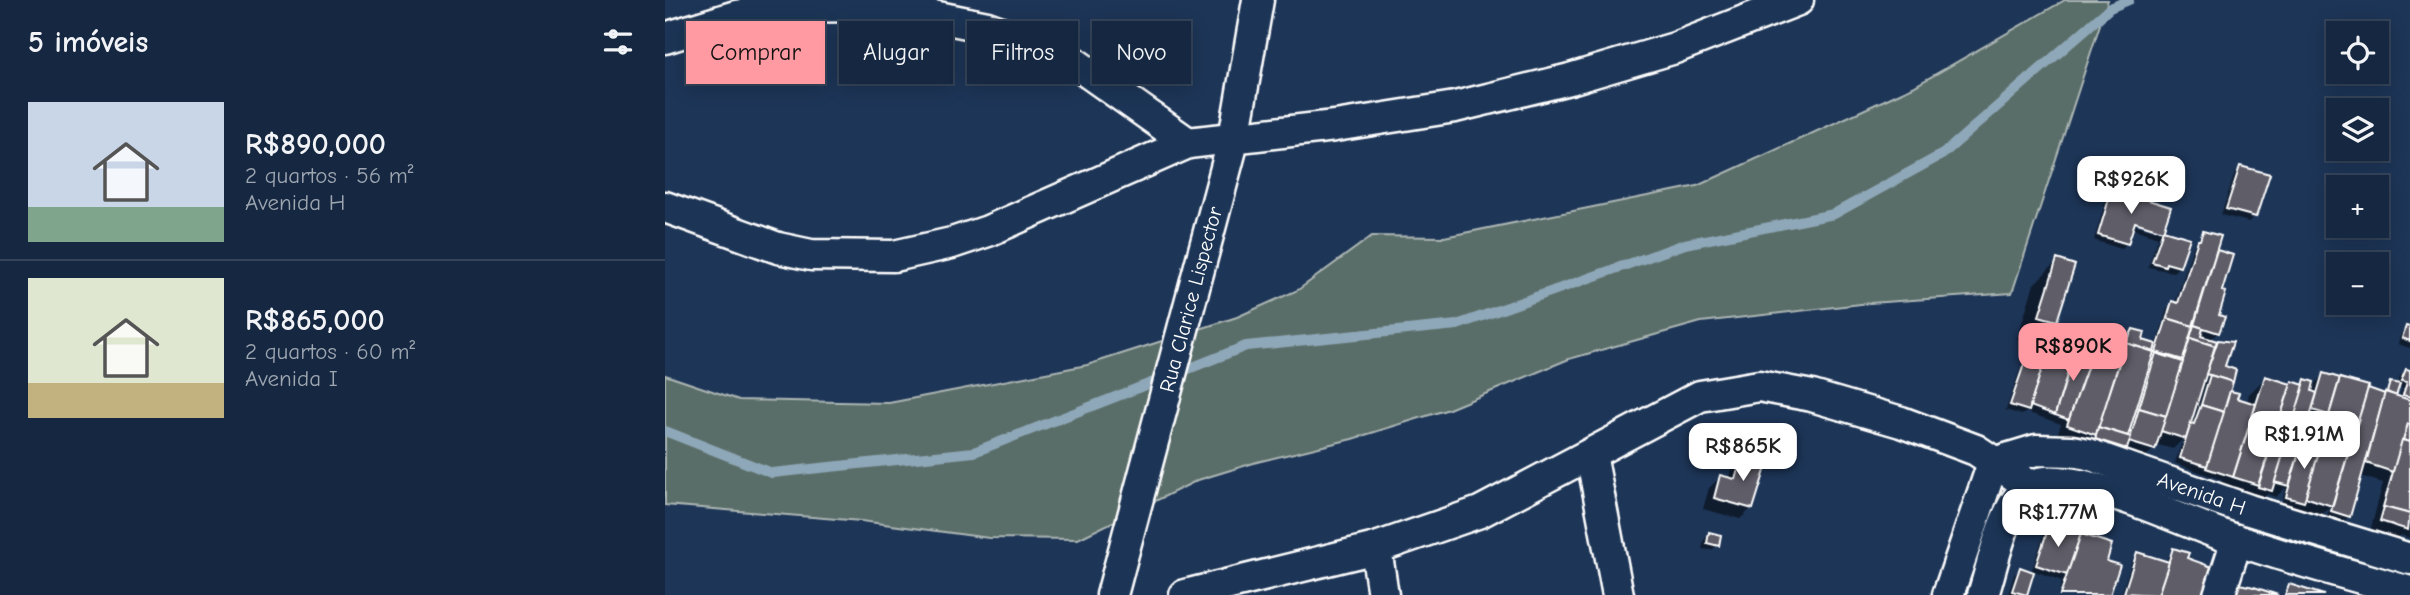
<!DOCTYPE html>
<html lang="pt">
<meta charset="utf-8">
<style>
body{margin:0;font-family:"Comic Neue",sans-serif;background:#1f3048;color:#f1f3f6;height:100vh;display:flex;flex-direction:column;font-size:26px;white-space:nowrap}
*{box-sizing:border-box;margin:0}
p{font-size:23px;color:#9ea6b1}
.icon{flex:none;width:38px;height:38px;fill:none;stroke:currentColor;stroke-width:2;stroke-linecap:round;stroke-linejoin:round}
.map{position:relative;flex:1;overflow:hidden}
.sheet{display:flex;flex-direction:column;background:#162841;width:665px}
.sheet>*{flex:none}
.guide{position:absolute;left:21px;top:21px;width:665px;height:63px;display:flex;gap:14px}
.fabs{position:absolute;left:1661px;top:21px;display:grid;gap:14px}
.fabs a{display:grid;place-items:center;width:63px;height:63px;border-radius:0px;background:#162841;box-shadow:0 4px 18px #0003,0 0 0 2px #35445a;font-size:35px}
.price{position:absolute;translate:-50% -60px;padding:0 16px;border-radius:14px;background:#fff;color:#222;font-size:23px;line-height:46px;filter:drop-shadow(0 2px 4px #0008)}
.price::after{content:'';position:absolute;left:50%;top:42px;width:21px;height:16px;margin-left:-10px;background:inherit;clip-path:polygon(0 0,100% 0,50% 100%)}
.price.on{background:#ff9aa2;color:#111}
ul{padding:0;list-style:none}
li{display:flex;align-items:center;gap:21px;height:175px;padding:0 28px}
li+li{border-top:2px solid #35445a}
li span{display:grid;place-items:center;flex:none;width:196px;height:140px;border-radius:0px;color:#555}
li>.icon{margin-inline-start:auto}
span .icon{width:84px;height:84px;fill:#fffc;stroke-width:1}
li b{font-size:30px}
h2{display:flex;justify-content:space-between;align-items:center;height:84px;padding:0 28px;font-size:30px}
.chip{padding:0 24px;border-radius:0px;background:#162841;box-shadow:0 4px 18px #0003,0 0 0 2px #35445a;font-size:24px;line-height:63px}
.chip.on{background:#ff9aa2;color:#111}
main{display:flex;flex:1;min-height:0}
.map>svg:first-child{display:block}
.green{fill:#5a6e69;stroke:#acb6b4;stroke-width:2}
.shadow{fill:#0007;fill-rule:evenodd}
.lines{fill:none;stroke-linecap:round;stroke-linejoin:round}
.stream{stroke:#8fa8b9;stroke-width:10}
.building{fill:#5e5d68;stroke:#fff;stroke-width:2}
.minor-casing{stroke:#fff;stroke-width:35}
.minor{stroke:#1d3557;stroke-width:30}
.labels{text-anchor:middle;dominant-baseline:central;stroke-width:6;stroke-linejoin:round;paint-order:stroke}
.street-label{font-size:21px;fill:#fff;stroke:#1d3557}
</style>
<main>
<section class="sheet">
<h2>5 imóveis<svg class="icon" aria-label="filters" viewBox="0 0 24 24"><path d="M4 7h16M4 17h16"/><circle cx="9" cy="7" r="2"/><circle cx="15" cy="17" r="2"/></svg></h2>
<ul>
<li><span style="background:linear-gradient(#c9d6e8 75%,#7fa58c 0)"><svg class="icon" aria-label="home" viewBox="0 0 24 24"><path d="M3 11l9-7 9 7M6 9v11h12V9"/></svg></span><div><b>R$890,000</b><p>2 quartos · 56 m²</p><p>Avenida H</p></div></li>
<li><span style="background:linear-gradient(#dfe7d0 75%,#c2b280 0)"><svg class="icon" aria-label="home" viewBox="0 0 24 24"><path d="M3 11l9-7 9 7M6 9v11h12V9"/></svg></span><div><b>R$865,000</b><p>2 quartos · 60 m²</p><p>Avenida I</p></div></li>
</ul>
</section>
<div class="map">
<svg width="1745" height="595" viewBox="0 0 1745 595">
<rect width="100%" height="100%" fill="#1d3557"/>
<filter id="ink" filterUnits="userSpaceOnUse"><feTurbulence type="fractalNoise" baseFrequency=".0143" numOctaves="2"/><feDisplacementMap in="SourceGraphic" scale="14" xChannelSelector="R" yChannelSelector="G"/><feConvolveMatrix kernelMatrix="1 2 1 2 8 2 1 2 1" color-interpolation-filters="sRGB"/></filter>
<g filter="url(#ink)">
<path class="green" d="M1400,0H1443L1347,293L1205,303L1036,322L904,359L784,409L687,439L592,462L533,480L413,539L324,538L196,521L0,505V375L74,400L224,403L422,365L572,317L633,290L707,236L779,237L1032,186L1248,87Z"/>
<g class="shadow">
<path d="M1575,168L1589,216L1584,222L1556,215L1570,173Z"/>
<path d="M1448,191L1504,208L1496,231L1523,239L1514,267L1508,272L1483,267L1493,237L1466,228L1462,243L1456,249L1429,240L1442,196ZM1462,218L1496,229V232L1461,222Z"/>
<path d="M1538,233L1549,251L1566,256L1554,293L1551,316L1553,332L1545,340L1553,341L1563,392L1570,399L1582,403L1584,394L1600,378L1625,386L1627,383L1636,386L1641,381L1650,384L1658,375L1702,388L1718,395L1725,384L1732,385L1735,376L1741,371L1745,372V538L1736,535L1730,540L1705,532L1718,483L1695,476L1684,516L1678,522L1662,517L1665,506L1654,517L1617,502L1621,487L1611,497L1602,494L1594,502L1583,498L1585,491L1576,500L1553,493L1557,480L1510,463L1518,439L1508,449L1490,444L1489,449L1477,460L1425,444L1428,435L1418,445L1392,436L1396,424L1361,412L1357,415L1341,410L1364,343L1352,339L1369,284L1392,261L1391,320L1373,338L1401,347L1407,338L1408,348L1448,363L1450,357L1458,348H1456L1458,343L1468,331L1476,342L1491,346L1502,309L1508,303L1510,304L1528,247ZM1732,386L1737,388L1734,398L1730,395ZM1641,422L1654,426L1649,445L1639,442L1634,446Z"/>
<path d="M1742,328L1745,329V348L1733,344L1736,333Z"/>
<path d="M1078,456L1087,508L1075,519L1038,509L1044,488L1055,477L1063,479L1067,468Z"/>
<path d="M1385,525L1440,562L1443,595H1393L1397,581L1367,570L1360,595H1343L1349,575L1355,569L1366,573L1380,530Z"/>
<path d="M1044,534L1052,545L1047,550L1037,549L1039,540Z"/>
<path d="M1509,550L1520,560L1539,595H1461L1472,559H1469L1473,554L1501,563L1503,556Z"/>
<path d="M1469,559L1457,595H1456L1467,560Z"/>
</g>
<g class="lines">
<g class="stream">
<path d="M513,373L581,346L792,325L1020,244L1169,214L1278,154L1445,8L1464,0"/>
<path d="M0,431L107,473L309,452L499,378"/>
</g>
</g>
<g class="building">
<path d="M1575,166L1605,174L1591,217L1561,209Z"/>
<path d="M1447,189L1506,207L1498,231L1470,222L1463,244L1433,235Z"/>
<path d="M1498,230L1525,238L1515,267L1501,263L1500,266L1487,262Z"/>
<path d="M1538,231L1556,236L1528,326L1502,318L1507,301L1513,303L1533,240H1535Z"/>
<path d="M1552,250L1568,255L1557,291L1561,292L1554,315L1560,317L1554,333L1529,325Z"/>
<path d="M1392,259L1410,265L1392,321L1374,316Z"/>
<path d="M1502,318L1528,326L1518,360L1491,352Z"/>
<path d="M1529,325L1538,328L1536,336L1552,341L1550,346L1525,338Z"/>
<path d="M1741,326L1745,327V341L1737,338Z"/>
<path d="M1468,329L1480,332L1478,340L1491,344L1489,352L1461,343Z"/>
<path d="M1369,335L1386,340L1364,411L1345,405Z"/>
<path d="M1407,336L1413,338L1390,415L1365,406L1386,340L1403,346Z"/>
<path d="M1525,338L1550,346L1521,439L1496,431Z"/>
<path d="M1553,340L1568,342L1560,366L1571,370L1568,382L1541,374Z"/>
<path d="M1461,343L1489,352L1463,436L1433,427Z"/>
<path d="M1411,347L1427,354L1404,420L1390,415Z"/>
<path d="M1491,353L1518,362L1501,416L1474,408Z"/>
<path d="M1427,354L1454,363L1431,435L1402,425Z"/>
<path d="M1741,369L1745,370V397L1738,395L1742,382L1736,381Z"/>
<path d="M1658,373L1675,378L1664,415L1647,410Z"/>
<path d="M1545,375L1568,382L1559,412L1536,405Z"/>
<path d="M1600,376L1626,384L1593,485L1568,477Z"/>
<path d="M1675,378L1704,386L1667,506L1640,497Z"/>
<path d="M1640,379L1649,382L1647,391L1652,393L1624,486L1609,482Z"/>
<path d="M1627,381L1639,385L1607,491L1593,487Z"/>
<path d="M1725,382L1735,384L1731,396L1722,392Z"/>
<path d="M1703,388L1720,394L1685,517L1666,511Z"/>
<path d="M1565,391L1574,393L1572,398L1591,404L1568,477L1541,468Z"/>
<path d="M1720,392L1745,400V424H1743L1728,472L1701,463Z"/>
<path d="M1536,405L1559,412L1542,466L1515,458L1526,423L1529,424Z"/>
<path d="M1474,408L1501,416L1490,450L1464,442Z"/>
<path d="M1743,424H1745V442L1738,440Z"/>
<path d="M1433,427L1466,437L1462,449L1430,439Z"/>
<path d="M1638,440L1656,445L1639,502L1621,497Z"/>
<path d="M1737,440L1745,442V514L1718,507Z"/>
<path d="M1078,454L1103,461L1088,509L1049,498L1055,475L1070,479Z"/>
<path d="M1719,507L1745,514L1743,530L1715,521Z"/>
<path d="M1385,523L1416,534L1402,575L1371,565Z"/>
<path d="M1044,532L1056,535L1054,546L1042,543Z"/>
<path d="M1416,534L1447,544L1442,561L1455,565L1445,595H1395Z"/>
<path d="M1508,548L1524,553L1522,558L1550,568L1541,595H1493Z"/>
<path d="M1472,552L1504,562L1493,595L1459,593Z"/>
<path d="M1355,567L1369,572L1362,595L1347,591Z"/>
<path d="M1574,584L1589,587L1613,595H1571Z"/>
<path d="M1624,584L1659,595H1620Z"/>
</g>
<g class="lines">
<defs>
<g id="minor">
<path d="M0,38L71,16L122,7L196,6L258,14L322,27L397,54L523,143"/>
<path d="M0,207L113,248L146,255L229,256L287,243L323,231L523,143L670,126L790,107L905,79L1010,48L1133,0"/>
<path d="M926,454L953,595"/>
<path d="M711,548L718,595"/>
<path id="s1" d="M447,595L569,138L593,0"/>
<path d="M520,595L711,548L815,512L1035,396L1094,386L1147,396L1236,422L1311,450L1365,486"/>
<path id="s2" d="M1283,595L1328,463L1371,450L1407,451L1423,454L1584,510L1745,559"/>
<path d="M1318,595C1328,565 1338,507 1363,488C1377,478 1400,482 1415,485C1469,496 1519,522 1571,540C1628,560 1687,575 1745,592"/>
<path d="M1554,595L1572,540"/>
</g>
</defs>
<use href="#minor" class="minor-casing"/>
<use href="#minor" class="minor"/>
</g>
</g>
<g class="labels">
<g class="street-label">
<text stroke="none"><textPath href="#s1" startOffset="306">Rua Clarice Lispector</textPath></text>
<text stroke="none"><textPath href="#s2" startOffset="357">Avenida H</textPath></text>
</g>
</g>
</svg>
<div class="fabs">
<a><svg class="icon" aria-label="locate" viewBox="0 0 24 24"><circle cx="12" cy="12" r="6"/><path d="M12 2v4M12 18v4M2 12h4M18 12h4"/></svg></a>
<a><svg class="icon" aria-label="layers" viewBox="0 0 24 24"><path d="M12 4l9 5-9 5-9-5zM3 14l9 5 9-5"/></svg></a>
<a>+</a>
<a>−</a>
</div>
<b class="price" style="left:1466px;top:216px">R$926K</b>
<b class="price on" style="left:1408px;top:383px">R$890K</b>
<b class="price" style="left:1639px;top:471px">R$1.91M</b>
<b class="price" style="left:1078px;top:483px">R$865K</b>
<b class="price" style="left:1393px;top:549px">R$1.77M</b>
<div class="guide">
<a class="chip on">Comprar</a>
<a class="chip">Alugar</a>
<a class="chip">Filtros</a>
<a class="chip">Novo</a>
</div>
</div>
</main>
